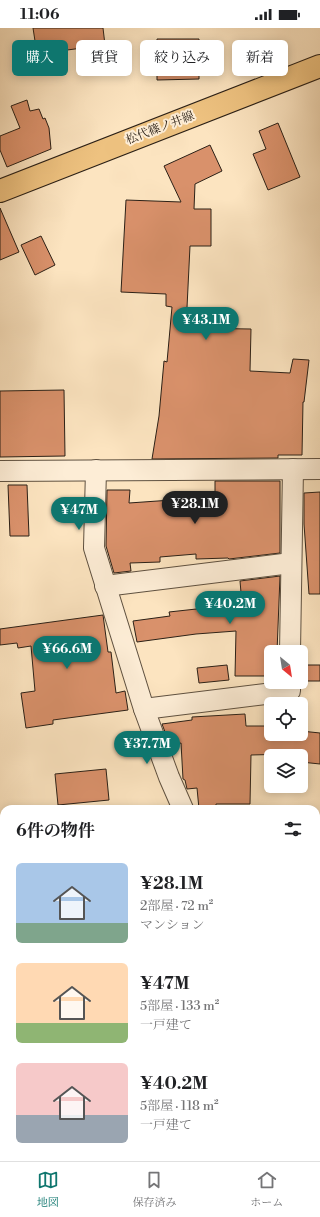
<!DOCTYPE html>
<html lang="ja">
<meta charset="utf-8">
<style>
body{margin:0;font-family:"Libre Bodoni","Noto Serif JP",serif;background:#f6f6f6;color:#202124;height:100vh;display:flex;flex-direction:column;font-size:15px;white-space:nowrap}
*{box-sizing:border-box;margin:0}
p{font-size:13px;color:#757577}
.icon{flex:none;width:22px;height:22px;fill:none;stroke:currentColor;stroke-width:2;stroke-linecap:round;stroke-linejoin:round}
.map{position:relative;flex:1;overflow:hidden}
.panel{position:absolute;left:0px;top:777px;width:320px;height:356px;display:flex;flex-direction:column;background:#fff;border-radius:12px 12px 0 0;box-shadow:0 2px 10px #0003}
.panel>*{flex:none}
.guide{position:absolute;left:12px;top:12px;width:296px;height:36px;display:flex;gap:8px}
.needle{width:26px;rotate:150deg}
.buttons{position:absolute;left:264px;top:617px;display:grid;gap:8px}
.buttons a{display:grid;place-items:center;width:44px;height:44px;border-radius:6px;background:#fff;box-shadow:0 2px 10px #0003;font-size:20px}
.price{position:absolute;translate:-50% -34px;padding:0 9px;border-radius:14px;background:#0f766e;color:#fff;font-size:13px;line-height:26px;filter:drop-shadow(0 1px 2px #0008)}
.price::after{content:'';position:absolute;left:50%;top:24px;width:12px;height:9px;margin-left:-6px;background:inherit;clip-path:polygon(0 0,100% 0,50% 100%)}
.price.active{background:#222;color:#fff}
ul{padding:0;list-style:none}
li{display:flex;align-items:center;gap:12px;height:100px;padding:0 16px}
li span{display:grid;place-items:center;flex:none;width:112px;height:80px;border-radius:6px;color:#555}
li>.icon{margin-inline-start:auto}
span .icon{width:48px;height:48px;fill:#fffc;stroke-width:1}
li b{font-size:17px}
h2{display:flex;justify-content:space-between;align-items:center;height:48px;padding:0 16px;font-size:17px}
.chip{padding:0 14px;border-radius:6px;background:#fff;box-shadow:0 2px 10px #0003;font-size:14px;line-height:36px}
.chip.active{background:#0f766e;color:#fff}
.status{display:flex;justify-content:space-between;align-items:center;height:28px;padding:0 20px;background:#fff;direction:ltr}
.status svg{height:11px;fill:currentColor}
.tab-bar{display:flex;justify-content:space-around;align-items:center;height:56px;border-top:1px solid #e0e0e0;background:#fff;font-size:11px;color:#757577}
.tab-bar a{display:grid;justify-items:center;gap:2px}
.tab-bar .active{color:#0f766e}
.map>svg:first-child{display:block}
.building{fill:#d9916b;stroke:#2b2016}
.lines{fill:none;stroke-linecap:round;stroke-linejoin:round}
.minor-casing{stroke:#5f5140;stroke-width:22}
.major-casing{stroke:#2b2016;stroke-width:24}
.minor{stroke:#fdedd6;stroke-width:20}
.major{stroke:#eec280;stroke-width:22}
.labels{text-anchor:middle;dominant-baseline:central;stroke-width:4;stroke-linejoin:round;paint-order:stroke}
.street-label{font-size:12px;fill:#2b2016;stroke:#fdedd6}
</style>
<div class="status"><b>11:06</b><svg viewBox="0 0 49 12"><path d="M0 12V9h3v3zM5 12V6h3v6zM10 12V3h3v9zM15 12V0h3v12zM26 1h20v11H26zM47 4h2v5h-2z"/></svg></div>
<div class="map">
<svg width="320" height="1133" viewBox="0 0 320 1133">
<rect width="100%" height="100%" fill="#fce4c0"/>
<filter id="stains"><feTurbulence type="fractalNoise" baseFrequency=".005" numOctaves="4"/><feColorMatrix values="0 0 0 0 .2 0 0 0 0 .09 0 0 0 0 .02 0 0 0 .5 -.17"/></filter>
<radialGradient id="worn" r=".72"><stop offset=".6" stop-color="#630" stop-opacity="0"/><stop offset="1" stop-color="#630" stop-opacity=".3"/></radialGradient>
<g class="building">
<path d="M33,0H103L105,17L37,26Z"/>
<path d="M157,11H199V51L157,52Z"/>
<path d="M27,72L30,83L39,81L43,91L45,90L49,100L51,121L7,139L0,122V108L20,100L11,78Z"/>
<path d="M278,95L300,149L268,162L253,126L266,121L259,103Z"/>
<path d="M210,117L222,143L195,156L194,181H211V218H190L186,300L251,301L250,343L290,345L293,331L309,332L304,374H303L302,427H278V430L152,431L159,388L164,333L167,334L172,279L166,278V266L121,264L126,172L181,174L164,138Z"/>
<path d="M0,180L19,224L0,232Z"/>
<path d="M41,208L55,237L35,247L21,217Z"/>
<path d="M64,362L65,428L0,429V363Z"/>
<path d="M215,453H280V525L229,531L228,530L196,531V526L160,529V534L130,535L131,543L114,545L106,518L107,462H130L129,475L215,469Z"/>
<path d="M8,457H27L29,508H10Z"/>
<path d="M320,464V566H309L304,496V465Z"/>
<path d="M280,548L277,624H271V648H235L236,603L196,606L137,614L133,593L170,588L169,584L242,576L240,553Z"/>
<path d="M103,587L108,624H111L116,665L125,663L128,682L53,692V696L26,700L21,665L35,663L31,618L18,620L17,615L0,617V601Z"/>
<path d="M227,637L229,652L199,655L197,640Z"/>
<rect x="301" y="637" width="19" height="16"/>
<path d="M245,686L246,698H271V706H301V703L320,705V736L301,734V728H292V726L251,727L250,776H216V781H199L197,760L187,761L185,752L183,751L181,715L170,717L162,696L192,692V689Z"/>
<path d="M106,741L109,772L58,777L55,746Z"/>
</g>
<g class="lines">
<defs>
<g id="minor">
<path d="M96,442L94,520L144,681L169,749L183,781"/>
<path d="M0,443L320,441"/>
<path d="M105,558L291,535"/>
<path d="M290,624L293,441"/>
<path d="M144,681L290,663V654"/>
<path d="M0,844H4"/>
<path d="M0,976L4,977"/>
<path d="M316,982L320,980"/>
<path d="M0,1100L4,1101"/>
<path d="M120,1129L138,1133"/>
<path d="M28,1133L29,1129"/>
</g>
<path id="major" d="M0,163L320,38"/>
</defs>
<use href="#minor" class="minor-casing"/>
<use href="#major" class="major-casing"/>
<use href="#minor" class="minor"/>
<use href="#major" class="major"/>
</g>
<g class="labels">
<g class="street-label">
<text transform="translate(160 100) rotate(-21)">松代篠ノ井線</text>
</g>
</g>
<rect width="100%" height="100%" filter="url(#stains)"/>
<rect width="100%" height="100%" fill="url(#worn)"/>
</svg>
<div class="buttons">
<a><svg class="needle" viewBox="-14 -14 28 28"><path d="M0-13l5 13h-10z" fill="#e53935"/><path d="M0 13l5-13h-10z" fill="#757577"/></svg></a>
<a><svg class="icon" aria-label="locate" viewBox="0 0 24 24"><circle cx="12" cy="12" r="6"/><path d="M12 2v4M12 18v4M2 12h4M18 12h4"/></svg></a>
<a><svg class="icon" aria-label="layers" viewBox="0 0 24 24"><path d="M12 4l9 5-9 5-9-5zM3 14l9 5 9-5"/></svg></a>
</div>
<b class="price" style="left:206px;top:313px">¥43.1M</b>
<b class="price active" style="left:195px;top:497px">¥28.1M</b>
<b class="price" style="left:79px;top:503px">¥47M</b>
<b class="price" style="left:230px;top:597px">¥40.2M</b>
<b class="price" style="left:67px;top:642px">¥66.6M</b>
<b class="price" style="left:147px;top:737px">¥37.7M</b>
<div class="guide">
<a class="chip active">購入</a>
<a class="chip">賃貸</a>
<a class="chip">絞り込み</a>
<a class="chip">新着</a>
</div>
<section class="panel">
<h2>6件の物件<svg class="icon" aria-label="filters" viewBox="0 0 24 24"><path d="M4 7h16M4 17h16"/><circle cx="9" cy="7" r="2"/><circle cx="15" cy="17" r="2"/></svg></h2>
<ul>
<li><span style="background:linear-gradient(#a9c7e8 75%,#7fa58c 0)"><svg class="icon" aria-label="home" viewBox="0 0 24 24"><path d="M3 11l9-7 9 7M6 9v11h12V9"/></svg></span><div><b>¥28.1M</b><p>2部屋 · 72 m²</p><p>マンション</p></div></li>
<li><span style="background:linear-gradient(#ffd9b3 75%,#8fb573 0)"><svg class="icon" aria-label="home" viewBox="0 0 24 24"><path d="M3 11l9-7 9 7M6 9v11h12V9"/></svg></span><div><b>¥47M</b><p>5部屋 · 133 m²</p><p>一戸建て</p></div></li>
<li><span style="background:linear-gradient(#f6c9c9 65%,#9aa5b1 0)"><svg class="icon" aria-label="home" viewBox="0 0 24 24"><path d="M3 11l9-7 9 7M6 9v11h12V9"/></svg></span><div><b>¥40.2M</b><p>5部屋 · 118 m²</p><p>一戸建て</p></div></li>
</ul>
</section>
</div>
<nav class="tab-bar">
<a class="active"><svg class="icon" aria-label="map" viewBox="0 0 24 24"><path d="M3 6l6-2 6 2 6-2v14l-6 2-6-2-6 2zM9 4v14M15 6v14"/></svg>地図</a>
<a><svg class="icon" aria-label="saved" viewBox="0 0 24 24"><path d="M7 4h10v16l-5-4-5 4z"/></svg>保存済み</a>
<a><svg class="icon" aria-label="home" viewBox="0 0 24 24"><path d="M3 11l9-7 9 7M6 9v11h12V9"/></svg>ホーム</a>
</nav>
